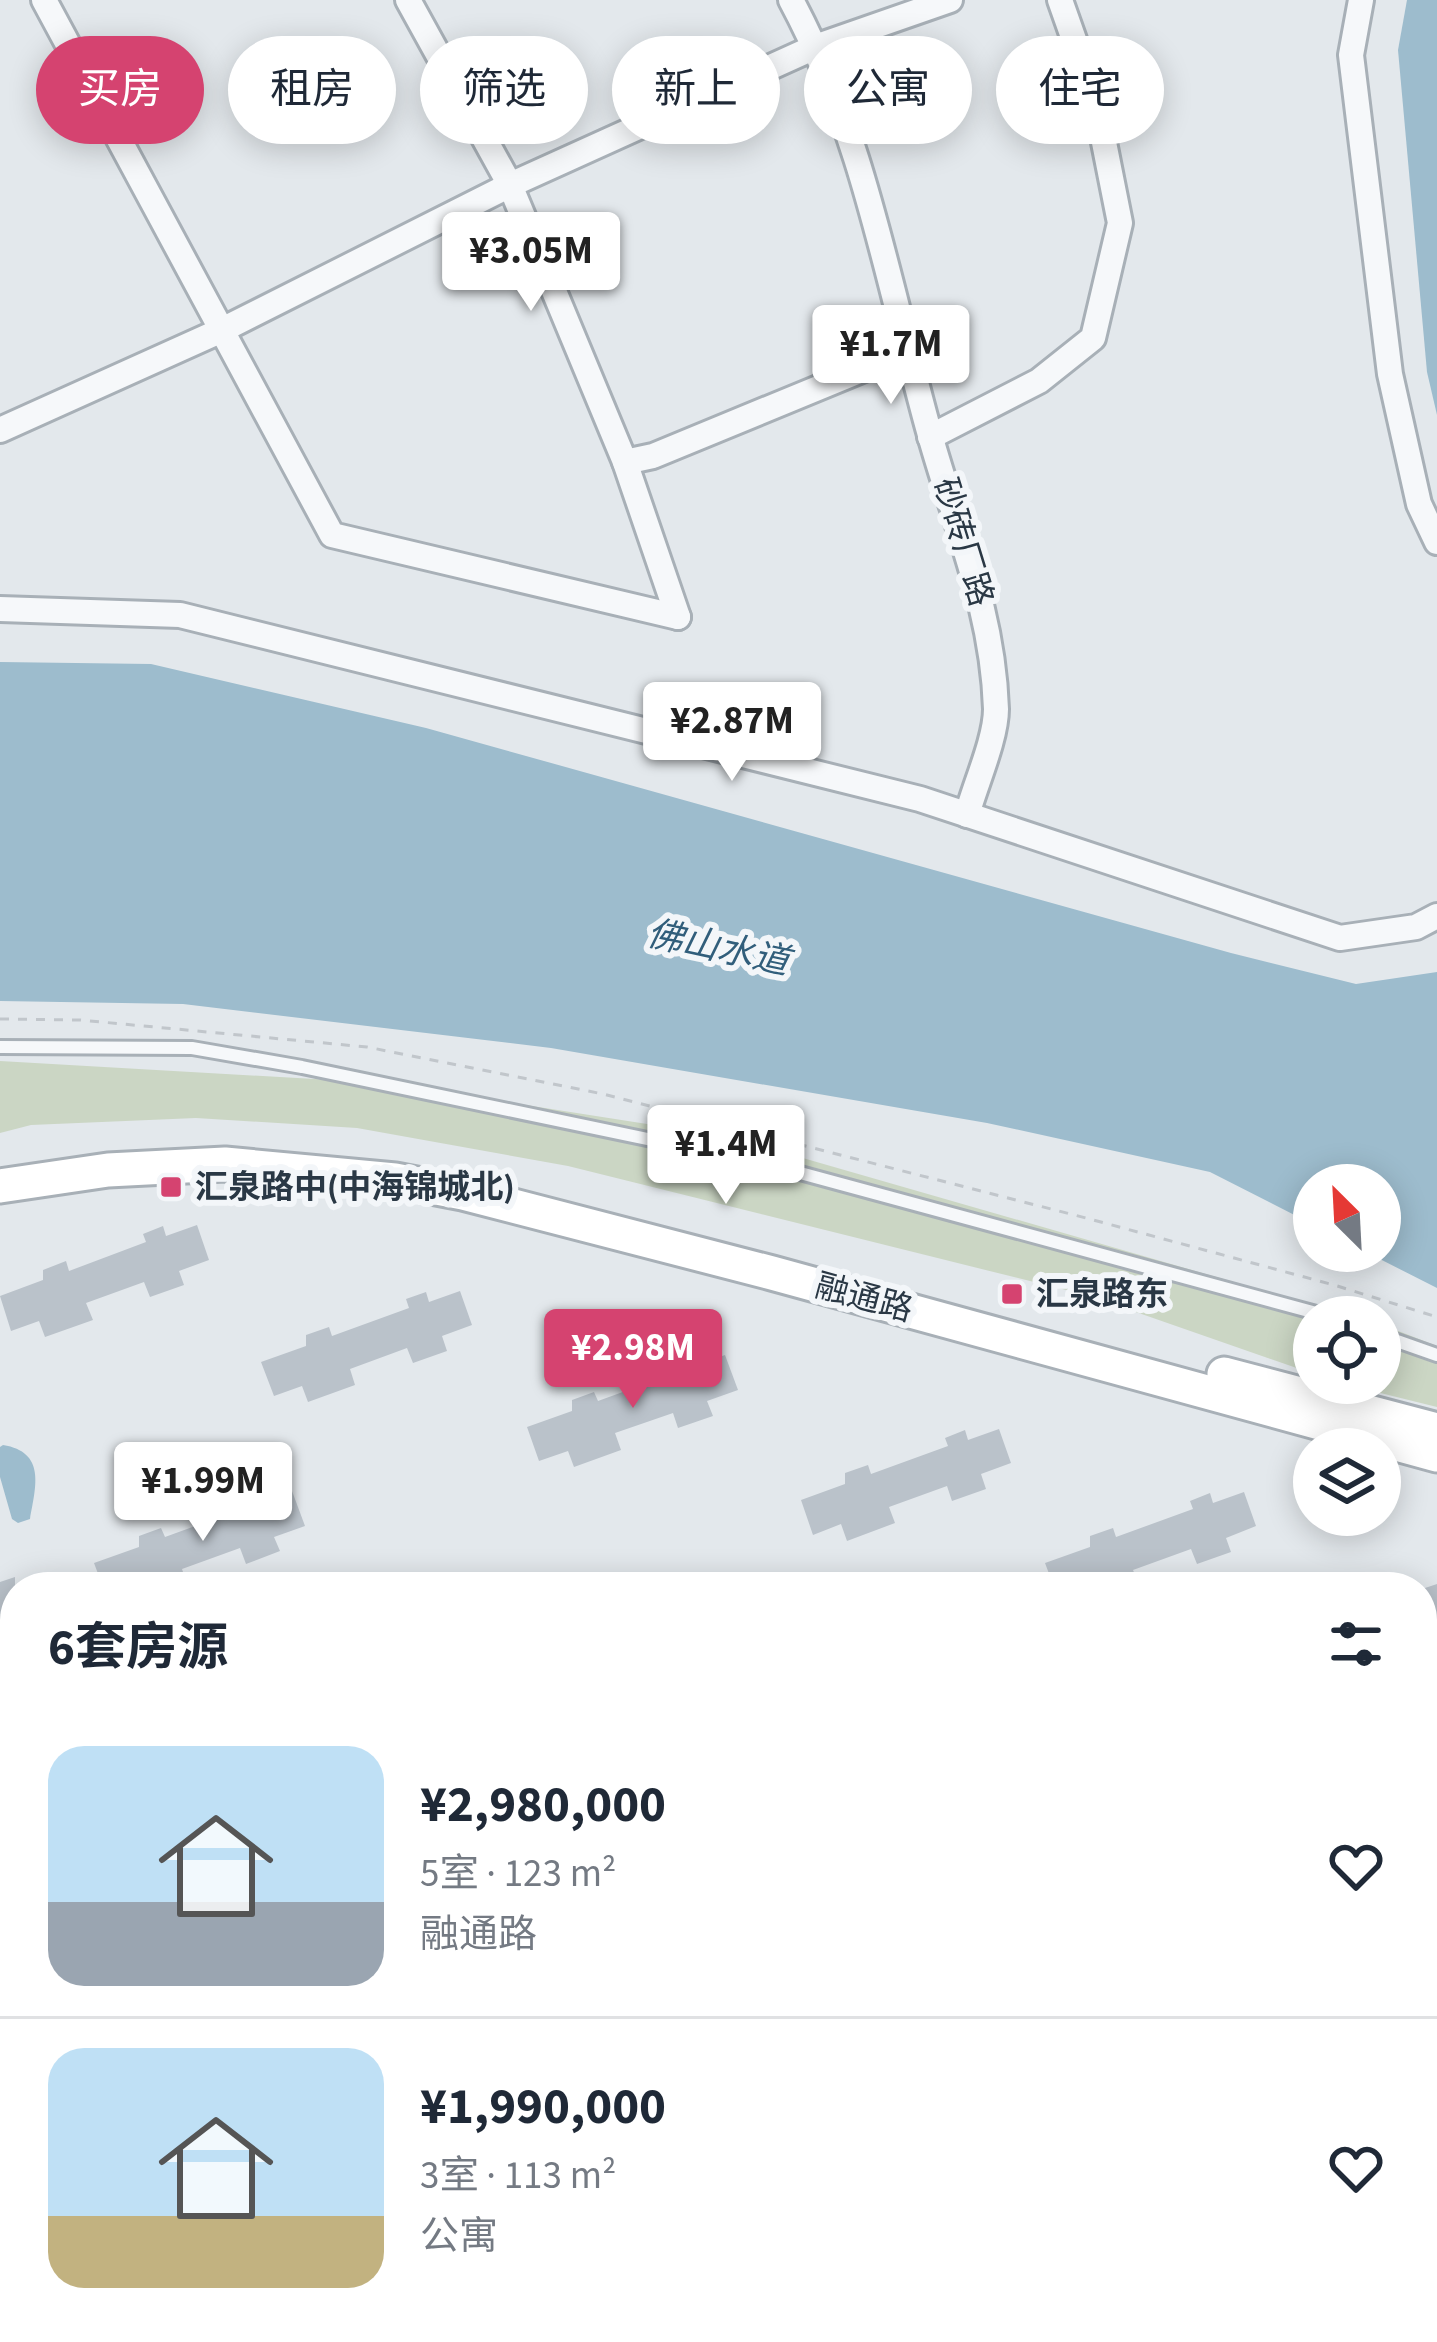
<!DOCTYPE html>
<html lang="zh">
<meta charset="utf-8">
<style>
body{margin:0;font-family:"Source Sans 3","Noto Sans SC",sans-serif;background:#f2f2f3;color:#1f2937;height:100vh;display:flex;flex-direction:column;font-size:45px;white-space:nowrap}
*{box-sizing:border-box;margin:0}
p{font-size:39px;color:#747a83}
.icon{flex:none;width:66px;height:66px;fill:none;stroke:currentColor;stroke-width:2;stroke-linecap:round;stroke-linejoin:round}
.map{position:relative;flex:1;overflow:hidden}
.details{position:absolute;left:0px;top:1572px;width:1437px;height:771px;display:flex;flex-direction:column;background:#fff;border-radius:48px 48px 0 0;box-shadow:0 6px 30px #0003}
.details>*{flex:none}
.guide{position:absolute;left:36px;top:36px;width:1365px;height:108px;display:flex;gap:24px}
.needle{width:78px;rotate:336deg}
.controls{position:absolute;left:1293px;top:1164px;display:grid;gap:24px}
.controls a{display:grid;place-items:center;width:108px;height:108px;border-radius:50%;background:#fff;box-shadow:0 6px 30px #0003;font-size:60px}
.price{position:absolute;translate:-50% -102px;padding:0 27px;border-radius:12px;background:#fff;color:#222;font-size:39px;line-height:78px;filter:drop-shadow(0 3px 6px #0008)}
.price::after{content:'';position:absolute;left:50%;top:72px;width:36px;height:27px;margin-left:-18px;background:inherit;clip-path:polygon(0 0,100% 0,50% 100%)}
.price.current{background:#d54370;color:#fff}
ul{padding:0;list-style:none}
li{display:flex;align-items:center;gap:36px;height:300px;padding:0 48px}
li+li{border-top:3px solid #e0e1e3}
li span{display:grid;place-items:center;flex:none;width:336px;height:240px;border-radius:36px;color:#555}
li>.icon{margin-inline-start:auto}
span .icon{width:144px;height:144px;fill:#fffc;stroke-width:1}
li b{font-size:51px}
h2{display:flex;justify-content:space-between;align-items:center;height:144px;padding:0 48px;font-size:51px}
.tag{padding:0 42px;border-radius:54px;background:#fff;box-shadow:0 6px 30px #0003;font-size:42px;line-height:108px}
.tag.current{background:#d54370;color:#fff}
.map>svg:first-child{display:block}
.built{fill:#d1d7de}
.green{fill:#cbd6c4}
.water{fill:#9dbccd}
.building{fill:#bac2ca}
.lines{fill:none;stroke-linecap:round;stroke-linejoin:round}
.lane-casing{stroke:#a8b0b7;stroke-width:18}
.street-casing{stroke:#a8b0b7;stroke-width:30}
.secondary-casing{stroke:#a8b0b7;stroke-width:39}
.highway-casing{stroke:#8a98a3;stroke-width:48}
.path{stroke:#c1c6cb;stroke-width:3;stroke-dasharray:9 9;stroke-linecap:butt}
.lane{stroke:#f6f8fa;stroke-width:12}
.street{stroke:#f6f8fa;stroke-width:24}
.secondary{stroke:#fff;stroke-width:33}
.highway{stroke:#fff;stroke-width:42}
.poi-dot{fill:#d54370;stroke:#f3f6f9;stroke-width:4.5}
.labels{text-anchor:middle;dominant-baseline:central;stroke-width:12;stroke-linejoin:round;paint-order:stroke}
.street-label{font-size:33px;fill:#2a3845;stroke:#f3f6f9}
.poi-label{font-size:33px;font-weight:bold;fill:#2a3845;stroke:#f3f6f9;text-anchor:start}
.water-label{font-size:36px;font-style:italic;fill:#315e7b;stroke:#f3f6f9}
</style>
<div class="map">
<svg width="1437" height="2342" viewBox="0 0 1437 2342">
<rect width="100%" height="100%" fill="#e3e8ec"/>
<path class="built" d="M0,2159L15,2164V2328H522L519,2342H0Z"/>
<g class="green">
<path d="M0,1061L384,1083L730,1137L1355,1317H1314V1374L1090,1296L568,1166L357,1128L196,1118L31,1125L0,1133Z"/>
<path d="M1380,1324L1437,1346V1407L1340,1383H1380Z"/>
</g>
<g class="water">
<path d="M1407,0H1437V415L1427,372L1398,50Z"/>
<path d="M0,662L151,664L426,728L1231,953L1356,984L1437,972V1288L1364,1251H1380V1185H1314V1225L1210,1172L987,1123L551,1048L183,1004L0,1001Z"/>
<path d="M3,1445C46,1452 36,1486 30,1519L18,1523L12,1519L0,1477V1447Z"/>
</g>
<g class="building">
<path d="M197,1225L209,1260L179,1271L184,1285L150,1297L144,1282L86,1303L93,1320L45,1337L39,1321L11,1331L0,1296L43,1280V1270L66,1261L69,1271L146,1242L143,1234L163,1226L166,1236Z"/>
<path d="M460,1291L472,1325L442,1336L447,1351L413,1363L407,1348L350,1369L355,1385L308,1402L302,1386L274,1396L261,1362L306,1346V1335L329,1327L332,1336L409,1308L406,1299L426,1292L429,1302Z"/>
<path d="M725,1355L738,1390L707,1401L713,1416L678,1428L673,1413L615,1433L621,1450L574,1467L568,1451L539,1461L527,1427L572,1411V1400L594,1392L598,1401L675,1373L672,1364L692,1357L695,1366Z"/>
<path d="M999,1429L1011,1463L981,1474L986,1489L952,1501L947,1486L889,1507L895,1523L847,1541L841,1524L813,1535L801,1500L845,1484V1473L868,1465L871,1474L948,1446L945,1438L965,1430L968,1440Z"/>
<path d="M292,1491L305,1526L274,1537L280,1551L246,1564L240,1548L182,1569L188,1587H103L94,1563L139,1547V1536L161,1528L165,1537L242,1509L239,1500L258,1493L262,1502Z"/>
<path d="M1244,1492L1256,1526L1226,1538L1231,1552L1197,1564L1191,1549L1133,1570L1140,1587H1054L1045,1563L1090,1547V1536L1113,1528L1116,1537L1193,1509L1190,1501L1210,1493L1213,1503Z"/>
<path d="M15,1577V1660H13L0,1624V1582Z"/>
<path d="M1437,1584V1622L1422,1628V1589Z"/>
</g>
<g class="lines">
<defs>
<g id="lane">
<path d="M0,1047L192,1048L302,1067L767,1164L1331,1317"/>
<path d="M1380,1335L1437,1355"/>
</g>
<g id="street">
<path d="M44,0L332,535L678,617"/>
<path d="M408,0L510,185L625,462L678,617"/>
<path d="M791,0C864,136 889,288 930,435C956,528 993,610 996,709C996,739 975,785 967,815"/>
<path d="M1361,0L1351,55L1390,374L1419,504L1437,542"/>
<path d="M0,430L222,330L510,185L815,47L950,0"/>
<path d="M930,437L1039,381L1093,338L1120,223L1096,102L1060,0"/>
<path d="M625,462L653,456L908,351"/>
<path d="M0,609L180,615L920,799L1340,938L1416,927L1437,916"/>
<path d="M0,2092L15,2097"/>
</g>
<g id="secondary">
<path d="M0,1186L108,1170L225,1164L395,1180L463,1193L772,1273L1437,1455"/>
<path d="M1224,1374L1437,1430"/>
<path d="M1422,2114L1437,2109"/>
<path d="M674,2328L678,2342"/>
<path d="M746,2328L795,2342"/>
<path d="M824,2342L863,2328"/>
</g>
<g id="highway">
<path d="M1422,2232L1437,2227"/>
<path d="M1422,2293L1437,2288"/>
<path d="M1110,2342L1148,2328"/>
<path d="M1275,2342L1319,2328"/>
</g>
</defs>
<use href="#lane" class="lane-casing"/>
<use href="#street" class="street-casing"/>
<use href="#secondary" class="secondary-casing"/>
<use href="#highway" class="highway-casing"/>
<path class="path" d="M0,1019L80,1020L367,1047L603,1094L1086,1218L1334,1285L1437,1317"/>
<use href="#lane" class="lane"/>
<use href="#street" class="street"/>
<use href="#secondary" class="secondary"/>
<use href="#highway" class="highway"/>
</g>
<g class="poi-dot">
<rect x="159" y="1175" width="24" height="24" rx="6"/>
<rect x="1000" y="1282" width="24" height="24" rx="6"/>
</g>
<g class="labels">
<g class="street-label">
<text transform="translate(963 542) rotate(73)">砂砖厂路</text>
<text transform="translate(864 1298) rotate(15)">融通路</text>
</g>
<g class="poi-label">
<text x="195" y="1187">汇泉路中(中海锦城北)</text>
<text x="1036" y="1294">汇泉路东</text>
</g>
<g class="water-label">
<text transform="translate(718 948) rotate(12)">佛山水道</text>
</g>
</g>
</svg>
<div class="controls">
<a><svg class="needle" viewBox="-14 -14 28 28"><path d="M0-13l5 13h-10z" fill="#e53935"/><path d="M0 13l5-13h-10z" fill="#747a83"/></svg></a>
<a><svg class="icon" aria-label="locate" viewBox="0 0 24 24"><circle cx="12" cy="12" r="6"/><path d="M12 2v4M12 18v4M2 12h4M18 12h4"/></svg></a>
<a><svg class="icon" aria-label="layers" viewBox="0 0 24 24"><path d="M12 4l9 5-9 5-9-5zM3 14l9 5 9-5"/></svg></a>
</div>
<b class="price" style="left:531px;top:314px">¥3.05M</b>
<b class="price" style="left:891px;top:407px">¥1.7M</b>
<b class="price" style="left:732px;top:784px">¥2.87M</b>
<b class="price" style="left:726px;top:1207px">¥1.4M</b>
<b class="price current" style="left:633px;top:1411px">¥2.98M</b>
<b class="price" style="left:203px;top:1544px">¥1.99M</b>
<div class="guide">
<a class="tag current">买房</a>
<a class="tag">租房</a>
<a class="tag">筛选</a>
<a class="tag">新上</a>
<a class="tag">公寓</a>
<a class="tag">住宅</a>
</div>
<section class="details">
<h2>6套房源<svg class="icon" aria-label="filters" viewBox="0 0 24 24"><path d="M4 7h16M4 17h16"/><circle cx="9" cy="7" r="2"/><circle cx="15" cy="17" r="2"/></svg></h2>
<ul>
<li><span style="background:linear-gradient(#bfe0f5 65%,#9aa5b1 0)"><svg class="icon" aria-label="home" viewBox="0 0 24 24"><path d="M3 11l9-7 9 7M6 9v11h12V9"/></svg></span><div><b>¥2,980,000</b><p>5室 · 123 m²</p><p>融通路</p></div><svg class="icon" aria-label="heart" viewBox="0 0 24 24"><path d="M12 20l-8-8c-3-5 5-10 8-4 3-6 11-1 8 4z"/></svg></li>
<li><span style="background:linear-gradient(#bfe0f5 70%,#c2b280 0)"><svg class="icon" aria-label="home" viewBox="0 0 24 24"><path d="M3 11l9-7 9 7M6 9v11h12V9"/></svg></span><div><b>¥1,990,000</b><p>3室 · 113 m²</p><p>公寓</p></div><svg class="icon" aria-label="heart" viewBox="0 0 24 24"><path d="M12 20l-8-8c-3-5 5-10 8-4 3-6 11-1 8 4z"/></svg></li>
</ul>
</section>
</div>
